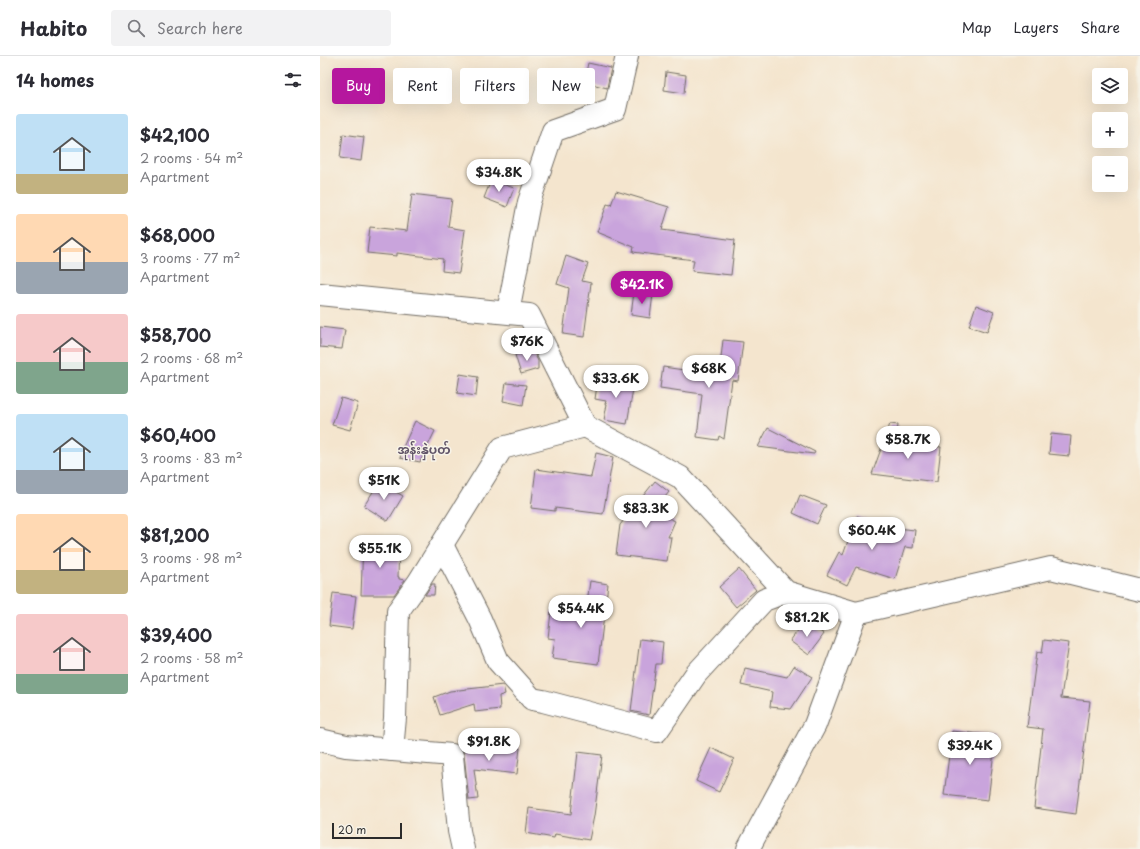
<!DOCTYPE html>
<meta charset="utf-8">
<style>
body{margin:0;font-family:"Playpen Sans","Noto Sans Myanmar",sans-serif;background:#f2f2f3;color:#2b2b33;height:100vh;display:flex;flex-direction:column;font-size:15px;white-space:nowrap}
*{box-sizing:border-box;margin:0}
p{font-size:13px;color:#7c7c81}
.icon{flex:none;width:22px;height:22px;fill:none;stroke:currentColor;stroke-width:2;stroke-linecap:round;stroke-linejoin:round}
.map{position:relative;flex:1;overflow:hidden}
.drawer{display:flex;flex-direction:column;background:#fff;width:320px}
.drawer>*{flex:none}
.hud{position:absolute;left:12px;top:12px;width:380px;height:36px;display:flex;gap:8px}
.controls{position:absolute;left:772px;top:12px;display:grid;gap:8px}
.controls a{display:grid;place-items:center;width:36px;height:36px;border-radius:4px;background:#fff;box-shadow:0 4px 16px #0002;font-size:20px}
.scale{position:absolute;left:12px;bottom:10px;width:70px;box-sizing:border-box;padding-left:4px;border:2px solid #2b2b2b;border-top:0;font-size:11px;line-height:14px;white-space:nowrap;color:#2b2b2b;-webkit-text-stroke:3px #f7f3e8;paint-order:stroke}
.price{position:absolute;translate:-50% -34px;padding:0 9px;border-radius:14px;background:#fff;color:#222;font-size:13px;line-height:26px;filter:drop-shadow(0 1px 2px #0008)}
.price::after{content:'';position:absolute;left:50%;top:24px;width:12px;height:9px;margin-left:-6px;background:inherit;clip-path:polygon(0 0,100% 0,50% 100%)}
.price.on{background:#b5179e;color:#fff}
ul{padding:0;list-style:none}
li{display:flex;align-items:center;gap:12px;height:100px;padding:0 16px}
li span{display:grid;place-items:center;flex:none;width:112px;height:80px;border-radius:4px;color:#555}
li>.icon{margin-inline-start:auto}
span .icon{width:48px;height:48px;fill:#fffc;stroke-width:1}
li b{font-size:17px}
h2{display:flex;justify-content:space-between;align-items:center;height:48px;padding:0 16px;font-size:17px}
.chip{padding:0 14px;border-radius:4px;background:#fff;box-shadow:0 4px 16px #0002;font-size:14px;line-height:36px}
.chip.on{background:#b5179e;color:#fff}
header{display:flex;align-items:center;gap:24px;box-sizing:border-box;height:56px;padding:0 20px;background:#fff;border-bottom:1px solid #e1e1e2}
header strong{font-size:19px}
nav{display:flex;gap:22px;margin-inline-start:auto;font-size:14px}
.search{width:280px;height:36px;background:#f2f2f3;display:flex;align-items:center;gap:10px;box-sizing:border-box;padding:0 14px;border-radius:4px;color:#7c7c81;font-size:15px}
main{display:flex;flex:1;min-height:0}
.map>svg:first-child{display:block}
.building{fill:#c9a4dc}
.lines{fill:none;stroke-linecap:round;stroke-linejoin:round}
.minor-casing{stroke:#716c64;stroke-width:24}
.minor{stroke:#fff;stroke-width:22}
.labels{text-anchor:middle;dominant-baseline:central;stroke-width:3;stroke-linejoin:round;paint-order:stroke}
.quarter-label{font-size:12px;font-weight:bold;fill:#625569;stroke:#f7f3e8}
</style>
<header>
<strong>Habito</strong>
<div class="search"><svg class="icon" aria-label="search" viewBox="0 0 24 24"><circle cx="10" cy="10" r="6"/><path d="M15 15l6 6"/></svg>Search here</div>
<nav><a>Map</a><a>Layers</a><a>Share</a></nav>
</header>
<main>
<section class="drawer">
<h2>14 homes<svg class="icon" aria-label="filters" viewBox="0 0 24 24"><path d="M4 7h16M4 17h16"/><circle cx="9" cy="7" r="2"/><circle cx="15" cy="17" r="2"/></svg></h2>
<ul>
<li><span style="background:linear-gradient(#bfe0f5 75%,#c2b280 0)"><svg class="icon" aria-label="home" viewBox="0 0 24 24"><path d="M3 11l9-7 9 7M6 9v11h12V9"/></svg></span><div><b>$42,100</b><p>2 rooms · 54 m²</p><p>Apartment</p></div></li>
<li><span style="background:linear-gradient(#ffd9b3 60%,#9aa5b1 0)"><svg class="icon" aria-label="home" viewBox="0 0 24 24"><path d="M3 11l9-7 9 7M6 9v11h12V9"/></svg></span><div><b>$68,000</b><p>3 rooms · 77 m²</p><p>Apartment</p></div></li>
<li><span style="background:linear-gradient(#f6c9c9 60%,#7fa58c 0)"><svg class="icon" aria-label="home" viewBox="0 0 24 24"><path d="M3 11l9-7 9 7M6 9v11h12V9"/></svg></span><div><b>$58,700</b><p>2 rooms · 68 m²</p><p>Apartment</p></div></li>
<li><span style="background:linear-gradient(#bfe0f5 70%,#9aa5b1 0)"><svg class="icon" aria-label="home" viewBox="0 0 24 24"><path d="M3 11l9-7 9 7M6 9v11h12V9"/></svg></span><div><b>$60,400</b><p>3 rooms · 83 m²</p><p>Apartment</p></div></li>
<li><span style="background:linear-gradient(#ffd9b3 70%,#c2b280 0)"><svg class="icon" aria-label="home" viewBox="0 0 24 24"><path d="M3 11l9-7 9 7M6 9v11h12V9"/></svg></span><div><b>$81,200</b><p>3 rooms · 98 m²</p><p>Apartment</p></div></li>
<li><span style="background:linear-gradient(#f6c9c9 75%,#7fa58c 0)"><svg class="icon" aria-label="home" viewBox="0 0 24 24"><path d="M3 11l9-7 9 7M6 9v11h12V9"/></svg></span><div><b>$39,400</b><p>2 rooms · 58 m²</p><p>Apartment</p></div></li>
</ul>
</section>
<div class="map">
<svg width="820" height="793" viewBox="0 0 820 793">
<rect width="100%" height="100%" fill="#f7f3e8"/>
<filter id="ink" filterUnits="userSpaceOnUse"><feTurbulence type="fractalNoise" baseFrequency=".025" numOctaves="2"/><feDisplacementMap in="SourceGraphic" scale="8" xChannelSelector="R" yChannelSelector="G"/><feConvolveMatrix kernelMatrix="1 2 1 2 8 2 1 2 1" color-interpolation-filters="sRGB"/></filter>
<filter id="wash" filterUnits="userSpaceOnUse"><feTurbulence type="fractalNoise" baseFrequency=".012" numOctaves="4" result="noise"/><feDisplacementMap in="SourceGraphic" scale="16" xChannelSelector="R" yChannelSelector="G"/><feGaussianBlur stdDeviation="0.9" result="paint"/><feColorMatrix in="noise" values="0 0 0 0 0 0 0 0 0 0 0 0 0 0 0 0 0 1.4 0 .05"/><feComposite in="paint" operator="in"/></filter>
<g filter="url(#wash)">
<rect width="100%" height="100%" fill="#f4e5ce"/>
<g id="blocks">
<g class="building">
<path d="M268,7L291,12L287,32L264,26Z"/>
<path d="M346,16L366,19L364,37L344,34Z"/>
<path d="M23,78L44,81L41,105L20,102Z"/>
<path d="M171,124L194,132L187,151L164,142Z"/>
<path d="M296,135L349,151L342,174L415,184L411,219L372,215L374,204L313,196L314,191L277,176L287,148L291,149Z"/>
<path d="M92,138L132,143L128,171L145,174L139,217L122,215L123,203L77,197V200L47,197L50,171L87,175Z"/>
<path d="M246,200L268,208L262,225L271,227L264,281L243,278L249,232L237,228Z"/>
<path d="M314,236L333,238L330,262L311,259Z"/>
<path d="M656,249L674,256L667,276L649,270Z"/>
<path d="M0,271L25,274L22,293L0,291Z"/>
<path d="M403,284L423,286L418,325L412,324L404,383L399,380L398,384L377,381L382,338L340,332L343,311L399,319Z"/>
<path d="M207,295H213L218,305V313L201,318L195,299Z"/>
<path d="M140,318L158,321L156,340L137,337Z"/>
<path d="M278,323L314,327L307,368L284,364L287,348H285L286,345L275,343Z"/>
<path d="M186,327L206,329L203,349L183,345Z"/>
<path d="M21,342L38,347L30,374L12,369Z"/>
<path d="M95,365L115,375L100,406L80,402L83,391Z"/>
<path d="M570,368L578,369L575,394L587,396L588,387L621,391L617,426L552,418Z"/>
<path d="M448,372L495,396L494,398L438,391Z"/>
<path d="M731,378L751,380L749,400L729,398Z"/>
<path d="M276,397L293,401L283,458L235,452V455L211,452L216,413L271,421Z"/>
<path d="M335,425L349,436L334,455L355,465L348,481H351L347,505L296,499L300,469Z"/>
<path d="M59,426L83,440L68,465L44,450Z"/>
<path d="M480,439L506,449L497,468L473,457Z"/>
<path d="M537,460L565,471L595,474L593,492L585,491L575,523L536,511L527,529L507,519L519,496L523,499Z"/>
<path d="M43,487L79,488L78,521H79V523L85,524L74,539H41Z"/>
<path d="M419,513L436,534L416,551L399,531Z"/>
<path d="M270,525L288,528L278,608L232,602L235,583L228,582L231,556L265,561Z"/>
<path d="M112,528H115L114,539H105Z"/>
<path d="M13,537L36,540L32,573L9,570Z"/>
<path d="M485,565L504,578L489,599L470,585Z"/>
<path d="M320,583L343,586L341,608H336L329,659L311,655Z"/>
<path d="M724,584L749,587L741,642L770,645L756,758L714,752L723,673L707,671L717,596L722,597Z"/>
<path d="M474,610L492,621L471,653L450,651L452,636L421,629L425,612L467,621Z"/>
<path d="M183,629L185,638L179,640L180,653L155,656L154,648L120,659L114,641L130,635Z"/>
<path d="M632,675L676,680L668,744L624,739Z"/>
<path d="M165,688L200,692L197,718L154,713L158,743L149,744L144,698L143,693L141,690Z"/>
<path d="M391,692L414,703L399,736L376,725Z"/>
<path d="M258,696L282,699L274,760L269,784L235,778L234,782L206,777L209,752L251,758Z"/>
</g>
</g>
</g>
<g filter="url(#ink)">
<use href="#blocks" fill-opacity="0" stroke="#716c64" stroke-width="1"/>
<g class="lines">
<defs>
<g id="minor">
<path d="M0,238L209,259L265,370L360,421L466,536L536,557L731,512L820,534"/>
<path d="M188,256L209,146L233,75L295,53L307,0"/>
<path d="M122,489L160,563L178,605L212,643L223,645L337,675L376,618L444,544L466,536"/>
<path d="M0,684L26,690L132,699L139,775L143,793"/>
<path d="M72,694L75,662L78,555L98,527L182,392L265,370"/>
<path d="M428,793L495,669L536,557"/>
</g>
</defs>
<use href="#minor" class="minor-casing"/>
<use href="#minor" class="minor"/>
</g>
</g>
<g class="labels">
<g class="quarter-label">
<text x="104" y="393">အုန်းနှဲပုတ်</text>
</g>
</g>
</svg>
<div class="controls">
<a><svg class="icon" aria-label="layers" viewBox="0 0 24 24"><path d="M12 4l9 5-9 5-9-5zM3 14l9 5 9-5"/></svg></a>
<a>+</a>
<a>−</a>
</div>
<div class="scale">20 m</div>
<b class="price" style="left:179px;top:137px">$34.8K</b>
<b class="price on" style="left:322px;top:249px">$42.1K</b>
<b class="price" style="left:207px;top:306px">$76K</b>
<b class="price" style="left:389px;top:333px">$68K</b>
<b class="price" style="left:296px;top:343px">$33.6K</b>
<b class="price" style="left:588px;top:404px">$58.7K</b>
<b class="price" style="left:64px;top:445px">$51K</b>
<b class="price" style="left:326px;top:473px">$83.3K</b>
<b class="price" style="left:552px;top:495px">$60.4K</b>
<b class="price" style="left:60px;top:513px">$55.1K</b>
<b class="price" style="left:261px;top:573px">$54.4K</b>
<b class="price" style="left:487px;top:582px">$81.2K</b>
<b class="price" style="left:169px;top:706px">$91.8K</b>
<b class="price" style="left:650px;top:710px">$39.4K</b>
<div class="hud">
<a class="chip on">Buy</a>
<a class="chip">Rent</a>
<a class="chip">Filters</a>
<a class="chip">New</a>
</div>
</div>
</main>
